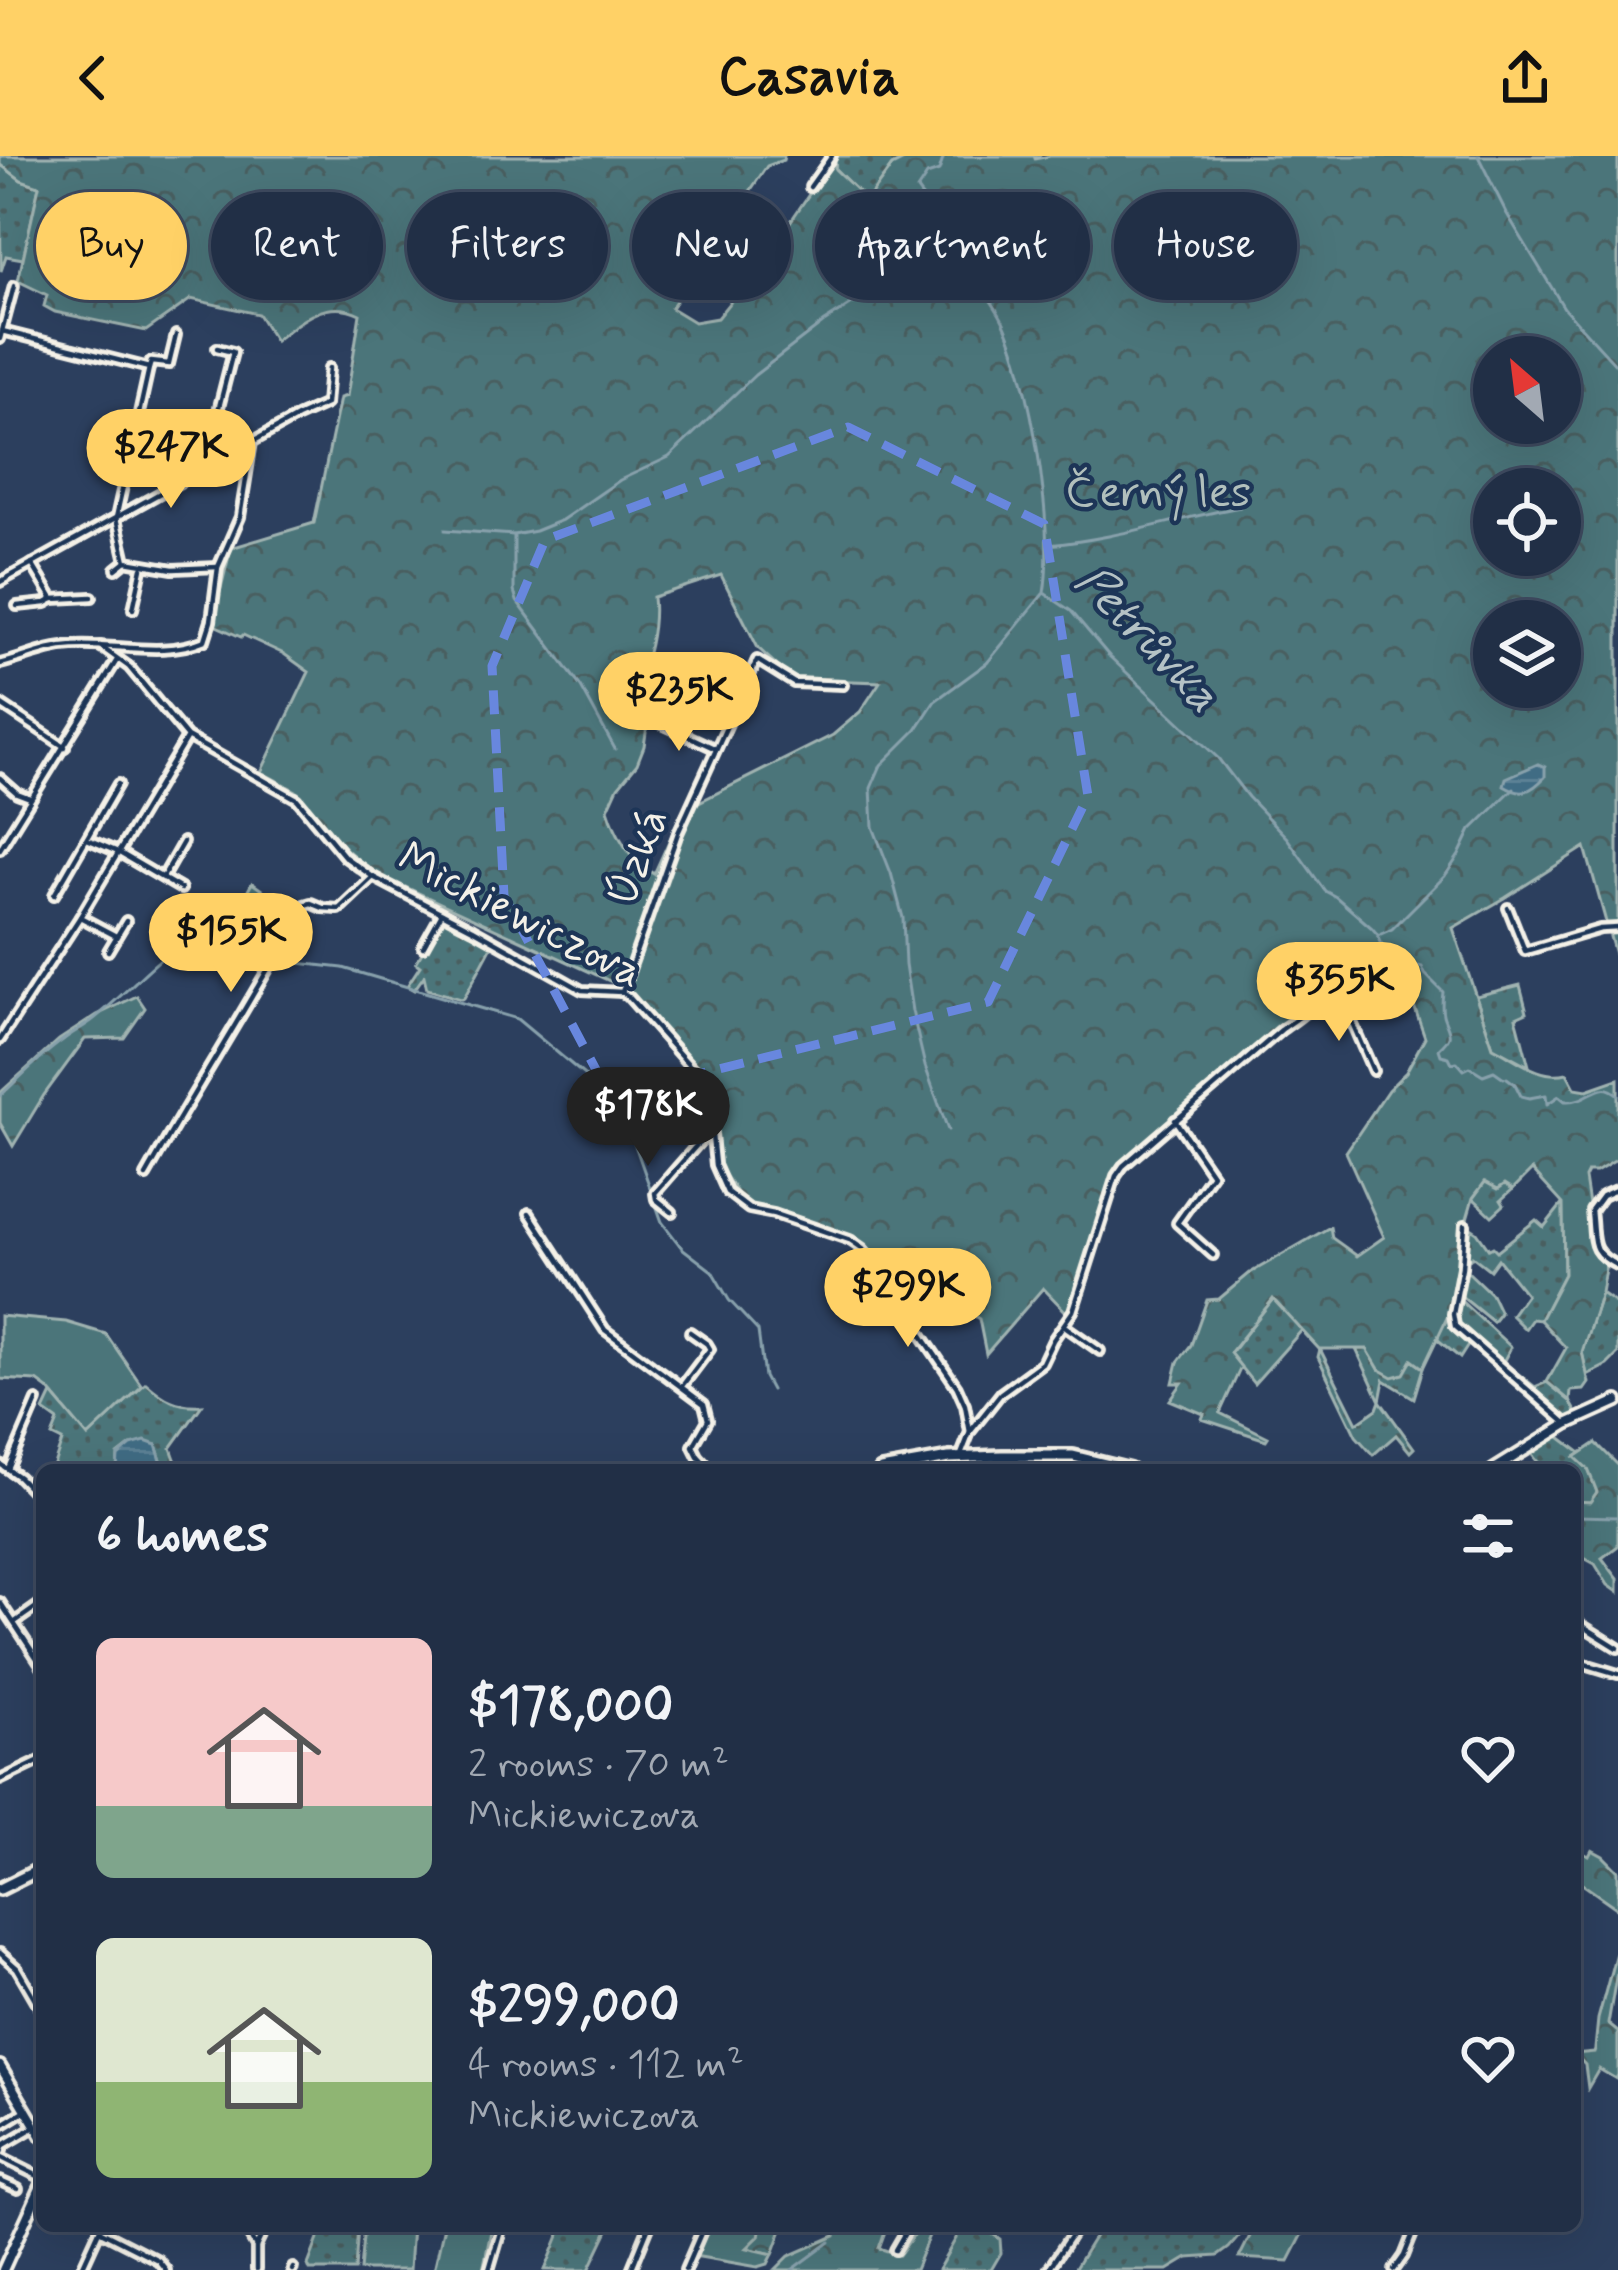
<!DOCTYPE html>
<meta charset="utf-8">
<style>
body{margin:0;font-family:Mynerve,sans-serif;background:#2d3b51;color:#f1f3f6;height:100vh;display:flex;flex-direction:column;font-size:45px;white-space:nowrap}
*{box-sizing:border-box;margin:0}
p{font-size:39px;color:#a2a9b3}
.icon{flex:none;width:66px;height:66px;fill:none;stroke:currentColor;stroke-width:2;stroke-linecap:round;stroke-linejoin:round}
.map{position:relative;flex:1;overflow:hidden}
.panel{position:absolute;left:36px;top:1308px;width:1545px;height:768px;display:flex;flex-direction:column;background:#212f46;border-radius:18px;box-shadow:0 12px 48px #0002,0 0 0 3px #3e4a5f}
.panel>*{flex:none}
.top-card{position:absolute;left:36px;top:36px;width:1548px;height:108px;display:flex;gap:24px}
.needle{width:78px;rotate:332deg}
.controls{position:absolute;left:1473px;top:180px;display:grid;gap:24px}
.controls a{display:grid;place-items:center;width:108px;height:108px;border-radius:50%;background:#212f46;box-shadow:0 12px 48px #0002,0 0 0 3px #3e4a5f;font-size:60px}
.price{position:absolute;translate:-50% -102px;padding:0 27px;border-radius:42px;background:#ffd166;color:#111;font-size:39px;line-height:78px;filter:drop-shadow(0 3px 6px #0008)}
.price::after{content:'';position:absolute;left:50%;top:72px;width:36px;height:27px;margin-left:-18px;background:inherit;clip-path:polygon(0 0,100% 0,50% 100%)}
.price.on{background:#222;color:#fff}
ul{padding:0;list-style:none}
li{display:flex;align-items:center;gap:36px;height:300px;padding:0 60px}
li span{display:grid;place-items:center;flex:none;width:336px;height:240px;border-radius:18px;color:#555}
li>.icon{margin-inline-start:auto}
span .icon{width:144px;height:144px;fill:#fffc;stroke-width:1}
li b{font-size:51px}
h2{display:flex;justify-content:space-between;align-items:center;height:144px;padding:0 60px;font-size:51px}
.chip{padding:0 42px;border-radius:54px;background:#212f46;box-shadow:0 12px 48px #0002,0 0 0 3px #3e4a5f;font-size:42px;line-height:108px}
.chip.on{background:#ffd166;color:#111}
header{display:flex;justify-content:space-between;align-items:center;height:156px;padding:0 60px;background:#ffd166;color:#111;font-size:54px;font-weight:700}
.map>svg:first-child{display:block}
.grass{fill:url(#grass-dots);stroke:#a0b3b1;stroke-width:3}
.forest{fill:url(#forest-crowns);stroke:#a0b3b1;stroke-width:3;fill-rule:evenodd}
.garden{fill:#4c757a;stroke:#a0b3b1;stroke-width:3}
.water{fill:url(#water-rules);stroke:#88a1ac;stroke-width:3}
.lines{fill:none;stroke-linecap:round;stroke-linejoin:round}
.stream{stroke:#88a1ac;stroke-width:3}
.minor-casing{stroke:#f4f1e8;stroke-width:14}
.tertiary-casing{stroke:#f4f1e8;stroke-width:16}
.secondary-casing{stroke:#f4f1e8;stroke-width:18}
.minor{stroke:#1d3557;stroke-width:4.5}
.tertiary{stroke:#1d3557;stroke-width:8}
.secondary{stroke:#1d3557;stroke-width:9}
.marked{fill:none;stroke:#6887de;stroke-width:9;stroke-dasharray:24 15;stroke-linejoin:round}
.labels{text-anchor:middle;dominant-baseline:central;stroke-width:9;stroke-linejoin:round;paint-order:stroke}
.park-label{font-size:45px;fill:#b1bfbc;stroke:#1d3557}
.street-label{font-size:45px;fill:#f4f1e8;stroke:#1d3557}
.water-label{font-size:48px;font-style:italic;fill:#b5c2c5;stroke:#1d3557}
</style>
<header><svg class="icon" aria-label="back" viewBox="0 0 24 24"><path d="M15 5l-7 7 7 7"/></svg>Casavia<svg class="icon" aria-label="share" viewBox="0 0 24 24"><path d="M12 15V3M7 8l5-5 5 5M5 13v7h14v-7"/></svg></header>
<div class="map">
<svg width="1618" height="2114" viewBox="0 0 1618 2114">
<defs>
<pattern id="grass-dots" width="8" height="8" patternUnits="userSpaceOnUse" patternTransform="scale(3)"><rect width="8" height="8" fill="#4c757a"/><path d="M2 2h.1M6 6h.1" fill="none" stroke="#4a5e60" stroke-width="1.8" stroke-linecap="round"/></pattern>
<pattern id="forest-crowns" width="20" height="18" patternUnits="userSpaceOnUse" patternTransform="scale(3)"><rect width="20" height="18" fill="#4c757a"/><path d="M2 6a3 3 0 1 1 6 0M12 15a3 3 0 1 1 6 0" fill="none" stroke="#4a5e60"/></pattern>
<pattern id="water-rules" width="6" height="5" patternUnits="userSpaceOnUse" patternTransform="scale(3)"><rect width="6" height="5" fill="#406c84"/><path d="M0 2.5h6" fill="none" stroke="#5c8195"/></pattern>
</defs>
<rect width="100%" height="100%" fill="#2c3f5e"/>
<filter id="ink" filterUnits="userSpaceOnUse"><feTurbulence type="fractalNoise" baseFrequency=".00833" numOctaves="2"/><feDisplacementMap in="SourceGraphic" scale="24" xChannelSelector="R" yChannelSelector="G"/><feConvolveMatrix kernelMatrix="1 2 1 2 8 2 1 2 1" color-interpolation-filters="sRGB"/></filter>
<g filter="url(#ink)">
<g class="grass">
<path d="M836,0H912L892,10L867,45L835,13Z"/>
<path d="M0,8L21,24L39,30L23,103L6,100L1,115Z"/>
<path d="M252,727L273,742L255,771L246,774L234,761Z"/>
<path d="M443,761L493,788L464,842L461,843L427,833L424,820L414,834L407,830L420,810L416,807Z"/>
<path d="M1520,829L1527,856L1516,861L1529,910L1493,891L1476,840Z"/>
<path d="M1485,1025L1505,1028L1513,1033L1501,1044L1504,1049L1492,1060L1473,1042Z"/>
<path d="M1563,1047L1564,1118L1540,1164L1532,1163L1525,1173L1511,1159L1526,1138L1498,1103L1490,1114L1472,1100L1465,1108L1464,1073L1468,1070L1477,1076L1489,1093L1493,1091L1497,1095L1536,1064L1544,1071Z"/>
<path d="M1468,1116L1491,1138L1500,1157L1493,1166L1461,1140L1464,1118Z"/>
<path d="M1601,1137L1618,1149V1198L1607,1209L1587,1219L1582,1196Z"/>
<path d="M1273,1142L1302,1174L1254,1228L1230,1198Z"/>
<path d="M1461,1145L1511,1191L1503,1206L1535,1231L1547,1226L1570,1245L1578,1259L1567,1265L1458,1171L1454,1164L1457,1150Z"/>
<path d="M1453,1150L1451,1167L1469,1188L1460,1202L1437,1183Z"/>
<path d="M1320,1193L1357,1267L1377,1253L1380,1245L1356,1193H1368L1379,1213L1412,1204L1423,1212L1414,1242L1384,1224L1380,1245L1414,1292L1410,1296L1396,1279L1373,1299L1356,1280L1318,1201Z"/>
<path d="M146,1227C164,1243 177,1251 202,1249L171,1292L179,1314H164L156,1289H131L118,1299L117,1314H52L62,1285L52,1280L58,1265L44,1255L52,1238L88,1280Z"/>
<path d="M1556,1278L1581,1297L1575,1301L1588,1313L1597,1336L1590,1346L1575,1345V1314H1544L1530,1296Z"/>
<path d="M323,2070H358L355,2114H310L308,2109Z"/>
<path d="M563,2070H610L589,2114H545Z"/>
<path d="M963,2070H980L1000,2083L1001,2097L991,2114H938Z"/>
<path d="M1101,2070H1248L1229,2092L1218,2100L1188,2102L1168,2114H1074Z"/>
</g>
<g class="forest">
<path d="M0,0H784L783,4L767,10L671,152L694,166L717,162L767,100L835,0V13L867,44L892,10L912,0H1038L1034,3L1050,0H1618V809L1585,691L1505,742L1453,772L1493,891C1517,903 1540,924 1567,917L1575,932L1587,934L1618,923V1003L1596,1016H1588L1585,1022L1597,1101L1606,1107L1601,1137L1582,1196L1589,1227L1584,1234L1571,1235L1570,1245L1547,1226L1566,1192L1540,1164L1564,1118L1563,1048L1532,1014L1513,1033L1505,1028L1498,1033L1485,1026L1473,1042L1459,1090L1460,1115L1456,1143L1423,1212L1412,1204L1404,1218L1393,1221L1379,1213L1367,1193H1319L1273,1143L1230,1197L1241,1211L1220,1257L1268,1281L1266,1284L1202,1263L1204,1258L1170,1244L1182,1227H1173L1178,1206L1191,1189L1207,1144L1219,1143L1250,1117L1330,1071L1332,1082L1357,1100L1384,1081L1346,996L1388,934L1406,916L1425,881L1413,847H1410C1402,831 1390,823 1373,820L1308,861L1301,853L1119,1010L1070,1160L1043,1132L986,1198L979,1163L859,1086L745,1048L721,1013L711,932L629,834L373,716L342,690L296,635L261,616L309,516L284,498L243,479L241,481L212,468L231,392L314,367L340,242L347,240L360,158C327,142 300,164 275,185L258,158L191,143L146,175L55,156L44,150L47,139L18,125L39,30L21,24L0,8ZM866,47L862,77L820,101V100ZM1494,201H1560V267H1494ZM1494,333H1560V399H1494ZM721,419L758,492L792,523L880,526L860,556L833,579L683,654L654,718C631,708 615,676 608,653L618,631L637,608L644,590L649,557L638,529C648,502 656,469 653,441ZM1494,465H1560V531H1494Z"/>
<path d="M137,840L145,852L124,882L85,883L44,939L13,990L0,967V937L59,884L97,859Z"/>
<path d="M1596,1287L1618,1309V1390L1602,1402L1618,1423V1436L1608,1429L1595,1408L1575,1397V1345L1590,1346L1597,1336L1588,1313L1575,1301Z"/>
<path d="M1575,1689L1582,1691L1581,1696L1589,1700L1592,1694L1603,1700L1618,1715V1753L1575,1723Z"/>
<path d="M1617,1793L1618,1810L1608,1868L1618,1876V1919L1616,1923L1599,1913L1588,1932L1585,1909L1575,1898L1594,1896L1595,1893L1598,1863Z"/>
<path d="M761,2070H791L782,2074L773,2098L745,2092L759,2080Z"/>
<path d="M838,2070H887L879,2092L899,2099L920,2070L932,2072L915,2114H775L789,2100L835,2080Z"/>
<path d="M1255,2070H1307L1289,2105L1239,2102Z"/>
</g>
<g class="garden">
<path d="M0,1160L66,1166L106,1178L142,1230L88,1281L48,1233L37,1225L0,1223Z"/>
<path d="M364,2070H412L409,2114H360Z"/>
<path d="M444,2070H492L483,2114H434Z"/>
<path d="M706,2070H761L759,2080L747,2092L773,2098L768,2108L758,2111L694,2100Z"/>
</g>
<g class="water">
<path d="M1538,608L1545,611V621C1531,636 1522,640 1504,629L1506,622Z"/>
<path d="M145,1285L156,1289L164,1314H117L118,1300L131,1289Z"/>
</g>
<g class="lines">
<g class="stream">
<path d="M944,0L939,15L927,19L917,34C928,49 940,63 950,79C956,89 961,101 967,111C979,129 994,146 1003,165C1031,222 1055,374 1044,437L1071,455L1110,501L1218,602L1248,641L1287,682L1325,735L1336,741L1372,772L1378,779L1391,811L1409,808L1422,811L1425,818L1443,836C1442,844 1441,854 1444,862C1450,878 1454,879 1439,893L1441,899L1449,901L1452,907L1457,906L1464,914L1470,911L1483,919L1494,915L1504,922"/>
<path d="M1478,0L1507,58L1564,152L1618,211"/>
<path d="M445,374L514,379"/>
<path d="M1048,389C1115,383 1174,363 1240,351"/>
<path d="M615,593L581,531L517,445L514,435V379L535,375L562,364L620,324L669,301L755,219L824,166L915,108L950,81"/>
<path d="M1381,778L1392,773L1445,720L1459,699L1471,674L1514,632"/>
<path d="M1507,922L1515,928L1521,940L1529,942L1546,939L1547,948L1559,940L1565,945C1591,947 1598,921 1618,939"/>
<path d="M0,940C21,921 40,900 63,884C73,876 84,871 94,863C142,825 165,785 228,766L280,805L343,812L517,863L589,923L610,942L629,972L662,1066L682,1092L712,1115L729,1144L758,1175L764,1221L771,1234"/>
<path d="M948,974L925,910L912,855L905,809L903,762L891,717L873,671L871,632L881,609L916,574L935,545L987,507L1043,438"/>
<path d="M1575,1360L1618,1361"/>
<path d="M792,2114L830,2086"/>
</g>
<defs>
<g id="minor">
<path d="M810,31L832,0"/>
<path d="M2,175L14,130"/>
<path d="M0,183L2,175L149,212L151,206L169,208L176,179"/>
<path d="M149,212L116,362L126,405L173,413L218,411"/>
<path d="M203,314L233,196L217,192"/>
<path d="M116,413L126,405"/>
<path d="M0,426L297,261L326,248L329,212"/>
<path d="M53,443L92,441"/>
<path d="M17,450L46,447L53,443L32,408"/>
<path d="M133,453L142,412"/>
<path d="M100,490L129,511L187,581L297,643L345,701L373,721L473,773L582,834L622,836L628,840L707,929L715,1009L727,1036L749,1053L774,1058L850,1084L863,1093L886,1138L921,1178L957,1231L965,1249L970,1276L961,1299"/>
<path d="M0,508C25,502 47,491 73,490C118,487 162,502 205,484L211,465L218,411L240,361L252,286"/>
<path d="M0,548L65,591"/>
<path d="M658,566L716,593"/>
<path d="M0,622L17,637L30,642"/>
<path d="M87,683L118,696L181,733"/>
<path d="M0,693L117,504"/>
<path d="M163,721L183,686"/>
<path d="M54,739L118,628"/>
<path d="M1508,752L1525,795L1600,773L1618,772"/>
<path d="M80,761L116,780"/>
<path d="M423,791L442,757"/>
<path d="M108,795L126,765"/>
<path d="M622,836L678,677L757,504L794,527L843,529"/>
<path d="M0,884L80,761L186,583"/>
<path d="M1175,964L1212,1018L1177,1067L1213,1099"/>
<path d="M146,1020C197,929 254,842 304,749L311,747L323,752L339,753L373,721"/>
<path d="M1618,1033L1602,1040L1591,1055C1595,1086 1588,1095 1618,1110"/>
<path d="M672,1056L656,1043L655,1037L710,974"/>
<path d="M529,1057L605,1174L704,1248L708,1264L693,1290L698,1300L711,1314"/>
<path d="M1465,1069L1462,1111L1453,1158L1455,1170L1567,1268"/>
<path d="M1066,1171L1100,1195"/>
<path d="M682,1230L710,1193L707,1188L690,1176"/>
<path d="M970,1276L1001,1237L1042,1207L1053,1184L1073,1155L1116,1020L1123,1010L1281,874C1289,868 1299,862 1305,856C1315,845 1320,836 1335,833L1341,841L1373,915"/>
<path d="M0,1308L19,1321L42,1345"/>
<path d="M8,1313L37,1245"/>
<path d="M0,1446L42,1510"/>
<path d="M1575,1465L1618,1492"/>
<path d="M15,1466L42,1447"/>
<path d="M1575,1505L1618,1518"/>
<path d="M0,1624L42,1604"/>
<path d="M0,1797L17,1812L42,1855"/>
<path d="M0,1970L26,1954"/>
<path d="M0,1999L4,1989L36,1970"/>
<path d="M0,2001L42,2022"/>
<path d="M0,2025L18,2033"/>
<path d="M244,2070L256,2091V2114"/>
<path d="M99,2074L158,2104L166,2114"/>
<path d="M256,2091L266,2070"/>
<path d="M895,2094L909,2070"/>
<path d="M81,2114L101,2070"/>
<path d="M292,2114L293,2112"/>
<path d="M489,2114L502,2070"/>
<path d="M631,2114L649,2070"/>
<path d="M685,2114L704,2070"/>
<path d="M1048,2114L1077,2070"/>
<path d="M1394,2114L1404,2100L1416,2070"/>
</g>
<g id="tertiary">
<path d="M1493,1314L1567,1268L1618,1245"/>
<path d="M0,1910L42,1981"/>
<path d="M3,2114L42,2028"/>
</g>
<g id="secondary">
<path d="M881,1314L949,1302L1002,1300H1073L1130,1314"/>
<path d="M0,1733L42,1712"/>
</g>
</defs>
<use href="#minor" class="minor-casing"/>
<use href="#tertiary" class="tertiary-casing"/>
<use href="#secondary" class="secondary-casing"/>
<use href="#minor" class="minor"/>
<use href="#tertiary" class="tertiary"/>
<use href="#secondary" class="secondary"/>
</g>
</g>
<path class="marked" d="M848,271L1044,368L1088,640L988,846L610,940L504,740L492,510L545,384Z"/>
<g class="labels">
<g class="park-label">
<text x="1158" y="337">Černý les</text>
</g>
<g class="street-label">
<text transform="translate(638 702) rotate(-69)">Úzká</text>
<text transform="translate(520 760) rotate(27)">Mickiewiczova</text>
</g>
<g class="water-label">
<text transform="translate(1147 483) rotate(46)">Petrůvka</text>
</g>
</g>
</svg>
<div class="controls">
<a><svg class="needle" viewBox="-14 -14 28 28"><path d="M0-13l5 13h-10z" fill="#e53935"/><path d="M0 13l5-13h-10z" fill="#a2a9b3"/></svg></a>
<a><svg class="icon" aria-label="locate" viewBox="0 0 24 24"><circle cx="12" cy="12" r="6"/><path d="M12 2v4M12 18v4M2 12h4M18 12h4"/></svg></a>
<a><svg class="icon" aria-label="layers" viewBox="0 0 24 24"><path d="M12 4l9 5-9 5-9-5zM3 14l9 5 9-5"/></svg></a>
</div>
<b class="price" style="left:171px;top:355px">$247K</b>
<b class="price" style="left:679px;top:598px">$235K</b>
<b class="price" style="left:231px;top:839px">$155K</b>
<b class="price" style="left:1339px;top:888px">$355K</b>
<b class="price on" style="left:648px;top:1013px">$178K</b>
<b class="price" style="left:908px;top:1194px">$299K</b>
<div class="top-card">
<a class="chip on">Buy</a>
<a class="chip">Rent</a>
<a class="chip">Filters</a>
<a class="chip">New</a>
<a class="chip">Apartment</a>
<a class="chip">House</a>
</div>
<section class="panel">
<h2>6 homes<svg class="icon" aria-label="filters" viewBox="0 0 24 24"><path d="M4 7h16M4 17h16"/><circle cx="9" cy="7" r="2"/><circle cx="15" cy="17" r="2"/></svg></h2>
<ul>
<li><span style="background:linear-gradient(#f6c9c9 70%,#7fa58c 0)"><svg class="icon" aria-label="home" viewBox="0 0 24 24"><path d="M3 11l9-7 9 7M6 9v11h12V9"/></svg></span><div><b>$178,000</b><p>2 rooms · 70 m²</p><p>Mickiewiczova</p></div><svg class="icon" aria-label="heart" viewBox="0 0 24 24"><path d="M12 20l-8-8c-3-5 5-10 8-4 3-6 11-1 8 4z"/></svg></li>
<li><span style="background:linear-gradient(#dfe7d0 60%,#8fb573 0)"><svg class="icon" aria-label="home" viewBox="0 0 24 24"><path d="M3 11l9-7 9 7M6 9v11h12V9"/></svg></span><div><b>$299,000</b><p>4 rooms · 112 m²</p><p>Mickiewiczova</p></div><svg class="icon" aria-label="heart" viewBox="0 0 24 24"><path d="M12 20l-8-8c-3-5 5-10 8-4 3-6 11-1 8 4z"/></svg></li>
</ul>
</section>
</div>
